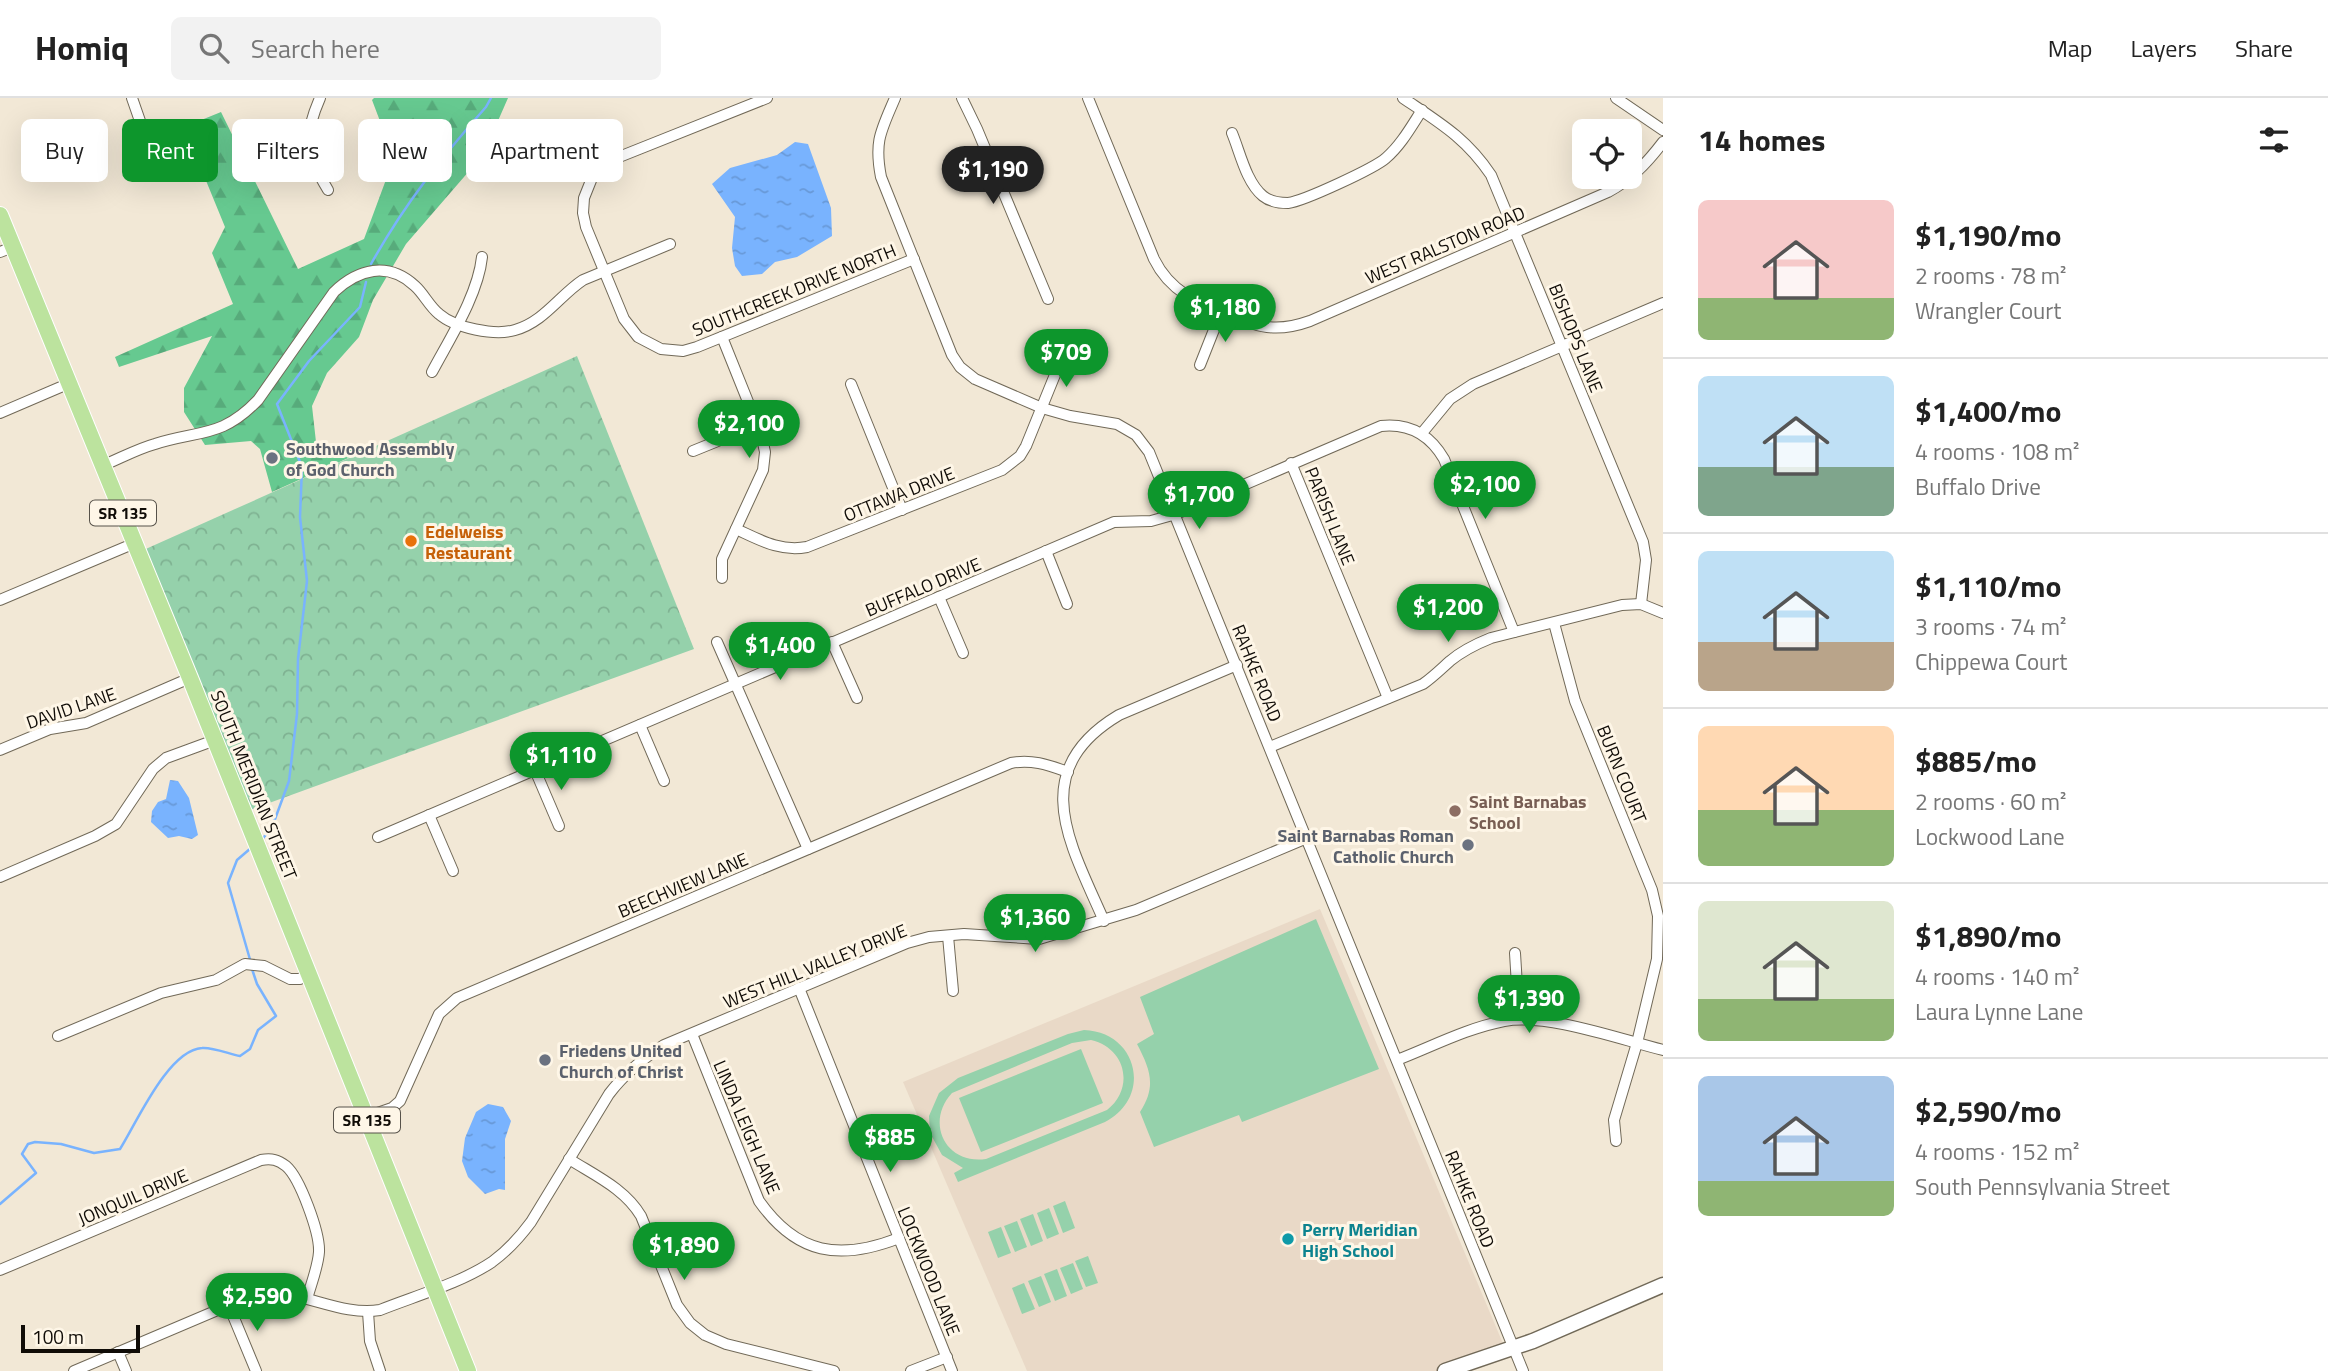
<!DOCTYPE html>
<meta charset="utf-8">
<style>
body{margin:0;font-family:"Titillium Web",sans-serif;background:#f2f2f2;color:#222;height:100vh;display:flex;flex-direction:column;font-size:26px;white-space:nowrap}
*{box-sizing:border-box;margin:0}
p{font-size:23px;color:#767676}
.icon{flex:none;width:38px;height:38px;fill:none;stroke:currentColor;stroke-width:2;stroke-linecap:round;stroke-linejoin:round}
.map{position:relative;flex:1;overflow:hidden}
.panel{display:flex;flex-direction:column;background:#fff;width:665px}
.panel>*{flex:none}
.hud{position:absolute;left:21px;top:21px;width:665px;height:63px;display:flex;gap:14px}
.tools{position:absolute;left:1572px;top:21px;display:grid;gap:14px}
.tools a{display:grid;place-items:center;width:70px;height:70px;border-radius:10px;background:#fff;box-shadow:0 7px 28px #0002;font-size:35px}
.scale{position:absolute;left:21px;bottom:18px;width:119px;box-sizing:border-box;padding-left:7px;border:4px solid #100c07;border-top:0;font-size:19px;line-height:24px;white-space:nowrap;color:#100c07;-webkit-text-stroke:5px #fef6e7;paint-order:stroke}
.price{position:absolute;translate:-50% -60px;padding:0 16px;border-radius:24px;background:#0d962c;color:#fff;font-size:23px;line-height:46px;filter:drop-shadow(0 2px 4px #0008)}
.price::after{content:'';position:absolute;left:50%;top:42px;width:21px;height:16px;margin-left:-10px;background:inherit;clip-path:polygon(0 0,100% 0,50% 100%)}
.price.current{background:#222;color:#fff}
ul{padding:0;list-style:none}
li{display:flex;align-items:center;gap:21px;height:175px;padding:0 35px}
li+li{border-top:2px solid #e0e0e0}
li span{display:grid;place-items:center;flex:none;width:196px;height:140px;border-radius:10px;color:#555}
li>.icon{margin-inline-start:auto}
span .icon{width:84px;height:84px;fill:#fffc;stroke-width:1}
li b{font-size:30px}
h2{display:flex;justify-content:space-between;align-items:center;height:84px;padding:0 35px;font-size:30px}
.tag{padding:0 24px;border-radius:10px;background:#fff;box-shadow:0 7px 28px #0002;font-size:24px;line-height:63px}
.tag.current{background:#0d962c;color:#fff}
header{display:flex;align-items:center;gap:42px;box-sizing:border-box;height:98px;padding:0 35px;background:#fff;border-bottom:2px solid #e0e0e0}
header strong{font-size:33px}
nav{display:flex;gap:38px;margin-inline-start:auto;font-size:24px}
.search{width:490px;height:63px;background:#f2f2f2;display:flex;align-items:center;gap:18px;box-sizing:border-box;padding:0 24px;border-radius:10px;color:#767676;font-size:26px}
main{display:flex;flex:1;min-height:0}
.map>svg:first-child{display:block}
.education{fill:#e9d9c7}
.green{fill:#95d1ab;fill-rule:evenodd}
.forest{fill:url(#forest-firs)}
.park{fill:url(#park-crowns)}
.water{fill:url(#water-ripples)}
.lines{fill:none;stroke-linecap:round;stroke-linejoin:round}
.stream{stroke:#79b3fe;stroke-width:2.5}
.street-casing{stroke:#716958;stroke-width:12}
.secondary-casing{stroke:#716958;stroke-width:17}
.primary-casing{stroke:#fff;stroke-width:18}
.street{stroke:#fff;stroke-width:10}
.secondary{stroke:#fff;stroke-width:14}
.primary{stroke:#bce39e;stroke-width:16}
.worship-dot{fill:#6b7280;stroke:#fef6e7;stroke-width:2.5}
.food-dot{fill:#e8710a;stroke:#fef6e7;stroke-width:2.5}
.education-dot{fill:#8d6e63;stroke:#fef6e7;stroke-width:2.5}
.culture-dot{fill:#0f9aa8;stroke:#fef6e7;stroke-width:2.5}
.labels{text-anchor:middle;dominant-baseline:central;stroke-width:6;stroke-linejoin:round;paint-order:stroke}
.shield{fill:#fef6e7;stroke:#57524a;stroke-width:2}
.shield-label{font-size:16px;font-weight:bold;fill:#100c07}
.street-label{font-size:18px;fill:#100c07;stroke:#fef6e7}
.worship-label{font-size:18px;font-weight:bold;fill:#5b616d;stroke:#fef6e7;text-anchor:start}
.food-label{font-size:18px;font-weight:bold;fill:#c56008;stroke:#fef6e7;text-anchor:start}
.education-label{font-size:18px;font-weight:bold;fill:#785e54;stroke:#fef6e7;text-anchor:start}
.culture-label{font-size:18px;font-weight:bold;fill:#0d838f;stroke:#fef6e7;text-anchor:start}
</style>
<header>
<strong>Homiq</strong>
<div class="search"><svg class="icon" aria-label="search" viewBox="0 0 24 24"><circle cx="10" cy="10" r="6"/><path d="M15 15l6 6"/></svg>Search here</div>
<nav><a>Map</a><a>Layers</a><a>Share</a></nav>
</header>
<main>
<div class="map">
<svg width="1663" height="1273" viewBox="0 0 1663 1273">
<defs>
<pattern id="forest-firs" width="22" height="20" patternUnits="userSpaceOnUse" patternTransform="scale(1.75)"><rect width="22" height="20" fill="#66c990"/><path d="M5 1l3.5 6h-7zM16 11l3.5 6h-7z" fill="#57ab7b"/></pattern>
<pattern id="park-crowns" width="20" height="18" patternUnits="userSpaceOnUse" patternTransform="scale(1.75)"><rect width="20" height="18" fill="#95d1ab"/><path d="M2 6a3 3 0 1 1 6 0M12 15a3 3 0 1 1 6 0" fill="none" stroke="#7fb292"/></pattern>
<pattern id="water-ripples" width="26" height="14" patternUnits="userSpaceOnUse" patternTransform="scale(1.75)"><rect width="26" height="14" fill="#79b3fe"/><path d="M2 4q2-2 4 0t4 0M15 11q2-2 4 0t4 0" fill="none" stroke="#6899d8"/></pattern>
</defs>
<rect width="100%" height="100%" fill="#f2e8d6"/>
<path class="education" d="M1320,811L1504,1248L1440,1273H1027L903,984Z"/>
<g class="green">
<path d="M1316,821L1379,971L1242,1024L1239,1017L1154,1049L1140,1014C1157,988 1150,971 1137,946L1154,936L1140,899Z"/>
<path d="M1084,932C1138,934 1153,999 1105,1024L958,1084L954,1075L963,1070L942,1057L930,1035L929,1018L939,995L958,980L1068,936ZM1091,942C1126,950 1135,990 1107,1012L986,1061C945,1067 925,1024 952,995L1072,945Z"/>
<path d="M1081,951L1103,1005L981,1054L959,1000Z"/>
<path d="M1065,1103L1075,1130L1063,1135L1053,1108Z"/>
<path d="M1049,1110L1059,1136L1047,1141L1037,1115Z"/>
<path d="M1033,1116L1043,1143L1031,1148L1020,1121Z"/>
<path d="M1017,1123L1027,1149L1015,1154L1004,1128Z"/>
<path d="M1001,1129L1011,1155L998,1160L988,1134Z"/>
<path d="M1088,1158L1098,1185L1086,1189L1075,1163Z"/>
<path d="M1073,1165L1083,1191L1071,1196L1060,1170Z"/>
<path d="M1057,1171L1067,1198L1055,1203L1044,1176Z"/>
<path d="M1041,1178L1051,1204L1039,1209L1028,1183Z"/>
<path d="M1024,1185L1035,1211L1022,1216L1012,1190Z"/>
</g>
<path class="forest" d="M374,0H508L483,57L406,146L373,202L359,239L327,275L312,308L317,353L373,349L272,394L260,351L251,343L205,347L184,314V290L212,238L119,269L115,259L233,206L212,155L225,129L184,29L221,14L298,171L364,141L394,60L372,2Z"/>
<path class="park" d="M577,258L694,551L244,714L139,454Z"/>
<g class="water">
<path d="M795,44L808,46L831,110L832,138L797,159L775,164L762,176L742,178L735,168L732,150L735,119L712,86L730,70L777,57Z"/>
<path d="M170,682L178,683L189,700L198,737L192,741L179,738L168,740L151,724L152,713L158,704L166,701Z"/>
<path d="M488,1006L503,1009L511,1023L505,1041V1092L499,1091L485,1096L468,1079L462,1063L465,1040L476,1014Z"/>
</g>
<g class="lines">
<g class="stream">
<path d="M371,166C404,107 441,60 486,9L491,0"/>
<path d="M262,741L271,732L289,683L297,616L298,561L307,483L300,419L302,369L277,306L309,263L360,209L366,184"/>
<path d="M251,865L228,785L237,762L251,750"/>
<path d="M0,1106L36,1075L22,1056L28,1046L35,1044L61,1046L94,1055L120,1051C136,1026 168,952 202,950C213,949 229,956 240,958L250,951L258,932L276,918L257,886L252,871"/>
</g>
<defs>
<g id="street">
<path d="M132,0L140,23"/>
<path d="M320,0C302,41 306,55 328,92"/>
<path d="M767,0L614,61L599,72L592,80L584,100L583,115L586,129L624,221L638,239L661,251L683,253L697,249L914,161"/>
<path d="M895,0C881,33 874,43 881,79L952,257L960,269L975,281L1042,310L1070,318L1117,326L1136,337L1149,354L1523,1273"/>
<path d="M962,0L977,31L1048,201"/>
<path d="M1088,0L1154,161C1170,194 1198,205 1231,218C1243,222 1255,228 1267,229C1282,231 1296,228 1310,223L1608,94C1632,81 1647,65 1663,44"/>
<path d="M1403,0C1440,25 1466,40 1491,77L1643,444L1646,462L1641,506"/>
<path d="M1616,0L1663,32"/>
<path d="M1232,35C1240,54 1246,84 1263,98C1269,103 1280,105 1288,105C1304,103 1375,70 1386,60C1401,47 1411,29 1422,12"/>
<path d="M0,154L13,149"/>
<path d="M722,239L761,336L765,354L763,372L722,461V480"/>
<path d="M1200,267L1221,214"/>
<path d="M432,274C450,240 478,197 482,159"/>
<path d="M851,286L902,412"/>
<path d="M0,315L70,285"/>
<path d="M1422,335L1450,301L1473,286L1663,205"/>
<path d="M693,353L757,327"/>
<path d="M1291,365L1388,600"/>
<path d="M104,367C121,360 137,351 155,346C199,332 222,340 258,302L334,194C358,171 388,163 415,188C424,196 429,208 439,216C455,230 495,238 515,232C544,224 560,197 583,182L670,146"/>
<path d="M736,431C760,442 780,454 807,449L1002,372L1020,358L1026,348L1061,262"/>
<path d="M1046,453L1067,506"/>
<path d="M939,499L963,555"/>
<path d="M0,502L135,445"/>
<path d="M1554,525L1575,603L1652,792L1658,818L1657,861L1637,945L1614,1022L1616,1043"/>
<path d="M717,544L808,751"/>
<path d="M832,544L857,600"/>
<path d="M640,627L664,683"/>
<path d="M1270,649L1423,586C1433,579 1441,571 1450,563C1462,553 1476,546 1491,540L1622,507L1641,506L1663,515"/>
<path d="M0,652L50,631L86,625L190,580"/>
<path d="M535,672L559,728"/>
<path d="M429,717L453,773"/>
<path d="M378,739L1114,424L1151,423L1176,416L1381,328C1409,325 1430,337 1444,361L1514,534"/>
<path d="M0,779L95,738L116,726L153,671L166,660L215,642"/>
<path d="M1104,823C1071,747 1025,673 1119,617L1237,567"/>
<path d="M948,838L953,893"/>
<path d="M1515,855L1519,921"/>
<path d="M799,890L952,1273"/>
<path d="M692,936L759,1103C797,1157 840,1163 899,1140"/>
<path d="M58,938L161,895L216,882L245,866L264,868L290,881H300L308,875"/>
<path d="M1397,962C1431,949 1467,930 1504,923C1547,915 1619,941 1663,952"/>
<path d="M366,1019L392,1010L400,1003L439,916L457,900L1011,665C1032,661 1048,667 1068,674"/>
<path d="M569,1061C596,1078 625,1091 641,1118L677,1207L690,1225L705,1237L726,1246L834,1273"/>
<path d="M0,1172L261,1062C272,1060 278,1062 286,1068C300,1080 320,1135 319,1154C318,1169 311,1186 307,1201"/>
<path d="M229,1208L256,1273"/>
<path d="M368,1214L370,1243L380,1273"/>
<path d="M118,1254L126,1273"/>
<path d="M74,1273L253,1197C296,1187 336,1219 380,1212C415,1198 461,1185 492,1164C507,1153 520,1139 531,1124L609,996C625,975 642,961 664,947L907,845L929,839L964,836L1039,841L1136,812L1307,740"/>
<path d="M911,1273L947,1259"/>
</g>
<path id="secondary" d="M1445,1273L1533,1243L1663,1187"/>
<path id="primary" d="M0,117L190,580L468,1273"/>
</defs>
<use href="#street" class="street-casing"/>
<use href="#secondary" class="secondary-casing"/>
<use href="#primary" class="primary-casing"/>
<use href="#street" class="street"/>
<use href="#secondary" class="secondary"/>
<use href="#primary" class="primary"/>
</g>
<g class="worship-dot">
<circle cx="272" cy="360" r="7"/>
<circle cx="1468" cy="747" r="7"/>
<circle cx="545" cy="962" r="7"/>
</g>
<circle class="food-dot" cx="411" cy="443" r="7"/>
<circle class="education-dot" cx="1455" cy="713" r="7"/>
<circle class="culture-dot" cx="1288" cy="1141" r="7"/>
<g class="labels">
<g class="shield">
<rect x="90" y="402.5" width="66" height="25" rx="5"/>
<rect x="334" y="1009.5" width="66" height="25" rx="5"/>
</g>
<g class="shield-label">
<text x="123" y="415">SR 135</text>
<text x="367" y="1022">SR 135</text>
</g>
<g class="street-label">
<text transform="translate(1445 147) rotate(-23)">WEST RALSTON ROAD</text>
<text transform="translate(794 192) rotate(-22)">SOUTHCREEK DRIVE NORTH</text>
<text transform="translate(1576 240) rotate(68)">BISHOPS LANE</text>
<text transform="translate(899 396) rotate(-22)">OTTAWA DRIVE</text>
<text transform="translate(1330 418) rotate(68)">PARISH LANE</text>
<text transform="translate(923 489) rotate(-23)">BUFFALO DRIVE</text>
<text transform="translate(1257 575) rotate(68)">RAHKE ROAD</text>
<text transform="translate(71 610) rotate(-19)">DAVID LANE</text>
<text transform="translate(1622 676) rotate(68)">BURN COURT</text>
<text transform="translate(254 687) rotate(68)">SOUTH MERIDIAN STREET</text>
<text transform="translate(683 787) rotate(-23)">BEECHVIEW LANE</text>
<text transform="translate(815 868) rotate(-22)">WEST HILL VALLEY DRIVE</text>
<text transform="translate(747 1029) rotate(67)">LINDA LEIGH LANE</text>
<text transform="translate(133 1099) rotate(-23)">JONQUIL DRIVE</text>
<text transform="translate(1470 1101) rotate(68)">RAHKE ROAD</text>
<text transform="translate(929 1173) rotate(68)">LOCKWOOD LANE</text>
</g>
<g class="worship-label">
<text x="286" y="350">Southwood Assembly<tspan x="286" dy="21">of God Church</tspan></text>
<text x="1454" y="737" text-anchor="end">Saint Barnabas Roman<tspan x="1454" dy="21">Catholic Church</tspan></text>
<text x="559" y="952">Friedens United<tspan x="559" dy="21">Church of Christ</tspan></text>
</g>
<g class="food-label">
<text x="425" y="433">Edelweiss<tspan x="425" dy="21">Restaurant</tspan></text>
</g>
<g class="education-label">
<text x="1469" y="703">Saint Barnabas<tspan x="1469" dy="21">School</tspan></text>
</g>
<g class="culture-label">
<text x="1302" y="1131">Perry Meridian<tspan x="1302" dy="21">High School</tspan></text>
</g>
</g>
</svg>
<div class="tools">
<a><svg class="icon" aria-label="locate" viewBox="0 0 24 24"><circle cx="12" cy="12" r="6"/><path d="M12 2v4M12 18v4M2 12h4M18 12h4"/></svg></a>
</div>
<div class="scale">100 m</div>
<b class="price current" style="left:993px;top:108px">$1,190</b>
<b class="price" style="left:1225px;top:246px">$1,180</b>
<b class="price" style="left:1066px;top:291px">$709</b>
<b class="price" style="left:749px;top:362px">$2,100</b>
<b class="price" style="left:1485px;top:423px">$2,100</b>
<b class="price" style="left:1199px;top:433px">$1,700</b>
<b class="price" style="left:1448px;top:546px">$1,200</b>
<b class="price" style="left:780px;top:584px">$1,400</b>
<b class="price" style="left:561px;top:694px">$1,110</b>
<b class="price" style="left:1035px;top:856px">$1,360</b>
<b class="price" style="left:1529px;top:937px">$1,390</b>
<b class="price" style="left:890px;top:1076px">$885</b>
<b class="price" style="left:684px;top:1184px">$1,890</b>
<b class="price" style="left:257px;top:1235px">$2,590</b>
<div class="hud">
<a class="tag">Buy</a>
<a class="tag current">Rent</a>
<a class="tag">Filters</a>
<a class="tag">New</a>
<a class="tag">Apartment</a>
</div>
</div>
<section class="panel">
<h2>14 homes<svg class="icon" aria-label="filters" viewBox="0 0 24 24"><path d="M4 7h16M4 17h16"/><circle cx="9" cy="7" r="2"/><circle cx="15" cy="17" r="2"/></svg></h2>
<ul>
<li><span style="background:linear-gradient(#f6c9c9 70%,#8fb573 0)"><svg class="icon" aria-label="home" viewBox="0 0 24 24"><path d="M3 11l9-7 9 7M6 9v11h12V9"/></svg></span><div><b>$1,190/mo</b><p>2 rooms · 78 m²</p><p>Wrangler Court</p></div></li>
<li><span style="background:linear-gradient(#bfe0f5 65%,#7fa58c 0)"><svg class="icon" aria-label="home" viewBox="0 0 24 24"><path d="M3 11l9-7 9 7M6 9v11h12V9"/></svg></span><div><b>$1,400/mo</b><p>4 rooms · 108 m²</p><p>Buffalo Drive</p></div></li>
<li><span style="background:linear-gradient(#bfe0f5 65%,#b9a48a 0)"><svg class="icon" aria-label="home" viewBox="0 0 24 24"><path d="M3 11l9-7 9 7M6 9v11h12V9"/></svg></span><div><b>$1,110/mo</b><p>3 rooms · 74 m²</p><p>Chippewa Court</p></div></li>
<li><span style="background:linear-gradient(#ffd9b3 60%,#8fb573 0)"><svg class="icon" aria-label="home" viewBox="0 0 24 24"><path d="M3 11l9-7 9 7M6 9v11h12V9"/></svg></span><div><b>$885/mo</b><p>2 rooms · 60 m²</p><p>Lockwood Lane</p></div></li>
<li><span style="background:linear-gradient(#dfe7d0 70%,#8fb573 0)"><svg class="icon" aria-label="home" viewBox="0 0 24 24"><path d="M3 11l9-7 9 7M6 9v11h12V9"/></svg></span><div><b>$1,890/mo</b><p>4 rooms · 140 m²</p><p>Laura Lynne Lane</p></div></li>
<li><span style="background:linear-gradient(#a9c7e8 75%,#8fb573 0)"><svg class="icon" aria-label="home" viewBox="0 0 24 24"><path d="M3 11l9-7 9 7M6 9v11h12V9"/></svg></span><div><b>$2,590/mo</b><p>4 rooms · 152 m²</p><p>South Pennsylvania Street</p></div></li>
</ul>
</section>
</main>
